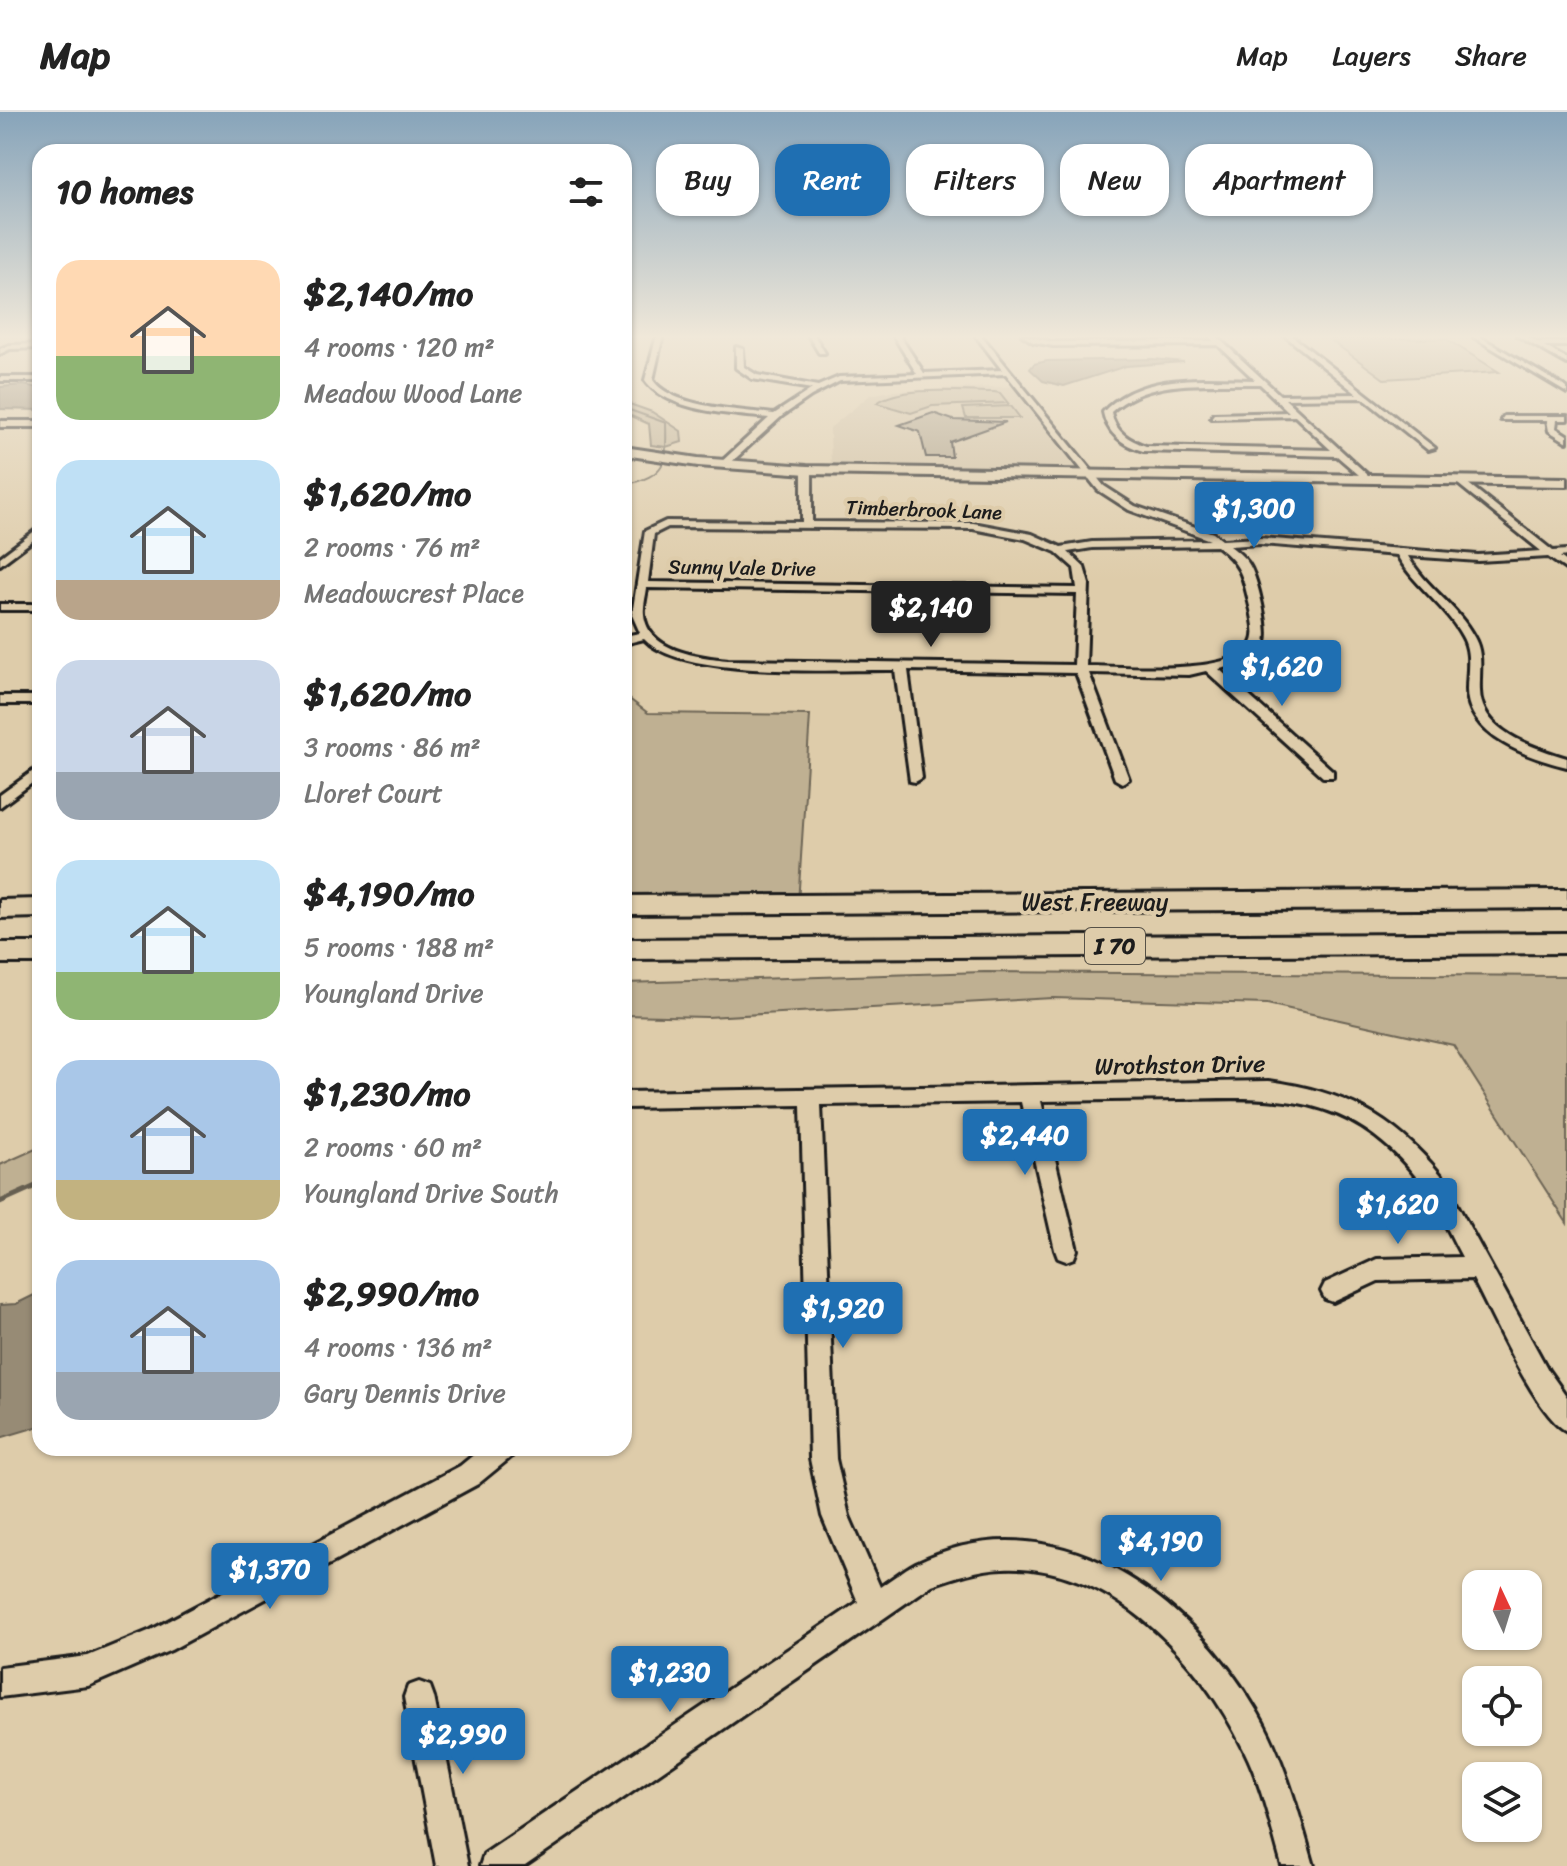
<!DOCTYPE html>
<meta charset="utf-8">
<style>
body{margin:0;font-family:Sriracha,sans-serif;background:#f6f6f6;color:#222;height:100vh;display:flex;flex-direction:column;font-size:30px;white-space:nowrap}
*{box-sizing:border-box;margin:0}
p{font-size:26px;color:#767676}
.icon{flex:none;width:44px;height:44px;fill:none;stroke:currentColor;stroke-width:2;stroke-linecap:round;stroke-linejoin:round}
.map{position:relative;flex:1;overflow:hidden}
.side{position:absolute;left:32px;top:32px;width:600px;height:1312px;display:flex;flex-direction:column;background:#fff;border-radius:24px;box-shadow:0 2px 6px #0004}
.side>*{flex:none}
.hud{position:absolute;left:656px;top:32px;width:760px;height:72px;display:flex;gap:16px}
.needle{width:52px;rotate:356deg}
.buttons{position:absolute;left:1462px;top:1458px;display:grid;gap:16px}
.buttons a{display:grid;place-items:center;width:80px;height:80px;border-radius:16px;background:#fff;box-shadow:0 2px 6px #0004;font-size:40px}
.price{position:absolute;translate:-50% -68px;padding:0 18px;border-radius:8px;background:#1f6fb2;color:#fff;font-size:26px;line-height:52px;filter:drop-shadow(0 2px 4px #0008)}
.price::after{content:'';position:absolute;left:50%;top:48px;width:24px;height:18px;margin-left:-12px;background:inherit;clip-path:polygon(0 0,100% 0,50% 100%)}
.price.active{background:#222;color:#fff}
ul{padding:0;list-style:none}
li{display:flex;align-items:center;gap:24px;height:200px;padding:0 24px}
li span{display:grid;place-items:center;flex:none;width:224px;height:160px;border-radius:24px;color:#555}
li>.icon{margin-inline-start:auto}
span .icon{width:96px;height:96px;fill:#fffc;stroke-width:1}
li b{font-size:34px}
h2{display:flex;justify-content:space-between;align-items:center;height:96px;padding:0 24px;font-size:34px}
.pill{padding:0 28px;border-radius:24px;background:#fff;box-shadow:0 2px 6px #0004;font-size:28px;line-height:72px}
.pill.active{background:#1f6fb2;color:#fff}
header{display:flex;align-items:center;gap:48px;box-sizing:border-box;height:112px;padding:0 40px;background:#fff;border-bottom:2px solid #e0e0e0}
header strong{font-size:38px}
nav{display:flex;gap:44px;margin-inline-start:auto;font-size:28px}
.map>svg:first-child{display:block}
.built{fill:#cfbe9f}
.green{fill:#bfb092;stroke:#6e6657;stroke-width:2}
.water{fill:#978b75;stroke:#665f51;stroke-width:2}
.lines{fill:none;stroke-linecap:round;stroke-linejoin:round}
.stream-far1{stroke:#665f51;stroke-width:2}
.stream{stroke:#665f51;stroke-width:5}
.building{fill:#ab9e85;stroke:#1c1c1c;stroke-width:2}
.minor-casing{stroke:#1c1c1c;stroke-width:6}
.major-casing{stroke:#1c1c1c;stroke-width:6}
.highway-casing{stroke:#1c1c1c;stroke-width:6}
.minor{fill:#deccaa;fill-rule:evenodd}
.major{fill:#deccaa;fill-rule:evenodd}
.highway{fill:#deccaa;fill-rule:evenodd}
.labels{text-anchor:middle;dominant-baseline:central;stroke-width:8;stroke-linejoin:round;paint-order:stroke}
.far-street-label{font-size:20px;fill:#1c1c1c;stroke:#deccaa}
.shield{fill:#deccaa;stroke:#565147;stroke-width:2}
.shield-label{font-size:22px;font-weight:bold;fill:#1c1c1c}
.street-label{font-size:24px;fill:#1c1c1c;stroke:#deccaa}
</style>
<header>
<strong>Map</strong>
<nav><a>Map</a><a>Layers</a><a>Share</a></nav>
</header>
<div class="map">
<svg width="1567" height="1754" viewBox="0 0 1567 1754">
<rect width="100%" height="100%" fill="#deccaa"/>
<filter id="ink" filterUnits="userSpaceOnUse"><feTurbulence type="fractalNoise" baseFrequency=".0125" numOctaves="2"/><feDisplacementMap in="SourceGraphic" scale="16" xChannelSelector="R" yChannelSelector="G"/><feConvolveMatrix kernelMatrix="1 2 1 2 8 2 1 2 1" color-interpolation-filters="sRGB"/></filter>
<g filter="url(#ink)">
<path class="built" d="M1020,274L1090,362L831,359L830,316L870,283L892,279Z"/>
<g class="green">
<path d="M1329,227H1446L1499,260L1384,267Z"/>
<path d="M994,280L1000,281L1008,291L932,294L911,301L877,291C900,273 965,280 994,280Z"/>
<path d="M624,290L652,300L681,319L682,330L666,335L651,333L649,312L624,301Z"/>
<path d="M1011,294L1020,306H966L963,296Z"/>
<path d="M624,583L648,601L810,603L798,792L624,793Z"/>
<path d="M984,860L1567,864V1111L1453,933L1267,892L1053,886L707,905L624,903V871Z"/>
<path d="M40,1035V1072L0,1090V1053Z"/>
</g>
<g class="water">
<path d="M1153,247L1184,250L1126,254L1064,274L1043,269L1030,257L1034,252L1047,249Z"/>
<path d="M23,273L40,276V298L0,297V275Z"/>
<path d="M40,1180V1314L0,1326V1193L16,1192Z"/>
</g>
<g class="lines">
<path class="stream-far1" d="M624,296L666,311C667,352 667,363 624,373"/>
<path class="stream" d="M0,1090L40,1072"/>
</g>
<path class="building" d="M933,301L953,308L1006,310L950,330L952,345H926L920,320L899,313Z"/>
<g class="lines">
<defs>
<g id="minor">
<path d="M657,223H663L653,268C672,296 742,298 774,302L812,277L752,267L736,256V235L743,237L744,255L757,263L818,274L839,265L917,262L893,223H899L924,261L1002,258L975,223H981L1104,374L1135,394L1213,421L1222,428L1260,426L1478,443L1541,439L1453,368L1461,366L1553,439L1567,438V444L1560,445L1567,450V458L1548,445L1478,449L1408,444C1425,475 1457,493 1474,525C1484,542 1479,560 1480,579C1481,620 1535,636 1567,646V655C1530,646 1467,625 1467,578C1467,560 1472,541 1462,524C1445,493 1414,474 1397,443L1260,432L1230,434C1238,440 1247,447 1251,456C1258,470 1269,516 1265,530C1259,549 1235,554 1219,557L1333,659V665H1323L1206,559L1189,563L1089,561L1129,667L1122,671L1115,667L1076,561L908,558L922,666L915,670L910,669L895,558C838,557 682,568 644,527L624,532V524L640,521L632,503L645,419L666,409L802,410V358L807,355L812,358V410L973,411L1032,422L1061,435L1092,430L1210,428L1129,398L1098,378L1006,262L840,269L811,284L782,304L726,355H720V351L769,306C733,302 667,300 645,268ZM668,415L973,417L1025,427L1056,440L1074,456L1077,476L648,470L654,422ZM1217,434C1244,454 1243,468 1251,498C1253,509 1258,525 1250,534C1227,564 1123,554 1086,554L1089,472L1084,455L1068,440L1092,436ZM647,476L1077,482L1074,553L728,548C700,545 647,540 644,502C643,494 646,484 647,476Z"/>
<path d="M808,223H814L825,241H819Z"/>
<path d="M1022,223L1053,230L1213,229L1208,223H1215L1280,283L1357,282L1284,223H1291L1435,336L1428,338L1363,286L1285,287L1369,364L1366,369L1337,344L1143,339C1123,333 1107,322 1103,300C1140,260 1205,267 1255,268L1218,233L1053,234L1033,230ZM1223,272H1260L1289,300L1214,302L1211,306L1295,304L1331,338L1146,334C1129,328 1115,320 1111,300C1141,272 1184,272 1223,272Z"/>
<path d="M1470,223H1477L1567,276V281Z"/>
<path d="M1516,223H1524L1537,230H1567V234H1544L1567,247V252Z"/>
<path d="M40,232V236L10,237L0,242V237L9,233Z"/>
<rect x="0" y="265" width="40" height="4"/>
<path d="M1504,304H1567V308H1557L1556,316L1567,323V330L1549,319L1547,308H1501Z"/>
<path d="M40,415V423L0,453V445Z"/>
<rect x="0" y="492" width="40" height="6"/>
<rect x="0" y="584" width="40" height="8"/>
<path d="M40,654V665L0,695V683Z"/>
<path d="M1269,969C1343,979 1393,1004 1441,1063L1548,1258L1567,1285V1319C1538,1307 1490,1199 1473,1167L1378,1169L1333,1190L1325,1187L1321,1179L1325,1171L1377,1147L1462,1145C1446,1115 1432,1082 1409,1056C1343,980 1273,985 1181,987C1134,988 1088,988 1041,989L1077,1138L1074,1146L1066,1149L1058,1146L1055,1138L1021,990L821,993L836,1347L849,1404L880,1475C892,1467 903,1458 916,1451C1053,1383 1190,1483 1258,1601C1285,1648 1299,1702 1314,1754H1282C1271,1715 1262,1674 1244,1638C1201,1548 1111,1451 1003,1456C979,1457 955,1465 932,1473L525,1754H480L484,1742L858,1490L822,1404L810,1347L801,993L624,996V980Z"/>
<path d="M482,1336H515L511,1345L478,1372L171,1538L88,1574L0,1585V1555L88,1544L151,1518L460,1354Z"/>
<path d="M419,1570L430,1574L434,1585L468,1754H436L404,1585L408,1574Z"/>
</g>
<g id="major">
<rect x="0" y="309" width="40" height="6"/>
<path d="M624,335L698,346L807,354L1567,366V374L807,362L698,354L624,343Z"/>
</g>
<g id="highway">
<path d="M1567,778V796L624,802V784Z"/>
<path d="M40,787V805L0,806V788Z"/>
<path d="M1567,821V841L624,847V827Z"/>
<rect x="0" y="831" width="40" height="20"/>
</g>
</defs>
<use href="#minor" class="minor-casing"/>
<use href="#major" class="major-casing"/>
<use href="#highway" class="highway-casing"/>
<use href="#minor" class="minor"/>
<use href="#major" class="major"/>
<use href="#highway" class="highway"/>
</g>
</g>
<linearGradient id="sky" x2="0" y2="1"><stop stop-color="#87a4ba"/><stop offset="0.48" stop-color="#f0e8d9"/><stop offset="1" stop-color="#f0e8d9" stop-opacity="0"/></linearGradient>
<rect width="1567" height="468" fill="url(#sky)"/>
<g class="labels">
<g class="far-street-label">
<text transform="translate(924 398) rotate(2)">Timberbrook Lane</text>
<text transform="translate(742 456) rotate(1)">Sunny Vale Drive</text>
</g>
<rect class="shield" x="1085" y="816" width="60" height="36" rx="6"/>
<g class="shield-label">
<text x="1115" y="834">I 70</text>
</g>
<g class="street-label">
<text x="1095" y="790">West Freeway</text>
<text transform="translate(1180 953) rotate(-1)">Wrothston Drive</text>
</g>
</g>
</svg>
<div class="buttons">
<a><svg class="needle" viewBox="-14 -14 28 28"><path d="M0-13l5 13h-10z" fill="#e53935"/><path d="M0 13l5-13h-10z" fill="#767676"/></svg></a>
<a><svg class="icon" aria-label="locate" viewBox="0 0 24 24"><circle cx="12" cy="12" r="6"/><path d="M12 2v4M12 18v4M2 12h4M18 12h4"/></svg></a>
<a><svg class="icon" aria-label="layers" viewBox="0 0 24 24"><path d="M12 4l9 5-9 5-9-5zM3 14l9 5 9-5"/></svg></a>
</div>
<b class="price" style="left:1254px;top:438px">$1,300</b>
<b class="price active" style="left:931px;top:537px">$2,140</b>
<b class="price" style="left:1282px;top:596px">$1,620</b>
<b class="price" style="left:1025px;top:1065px">$2,440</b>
<b class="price" style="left:1398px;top:1134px">$1,620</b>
<b class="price" style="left:843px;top:1238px">$1,920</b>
<b class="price" style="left:1161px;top:1471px">$4,190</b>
<b class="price" style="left:270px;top:1499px">$1,370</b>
<b class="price" style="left:670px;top:1602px">$1,230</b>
<b class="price" style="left:463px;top:1664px">$2,990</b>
<div class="hud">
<a class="pill">Buy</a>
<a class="pill active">Rent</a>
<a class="pill">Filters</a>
<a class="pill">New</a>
<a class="pill">Apartment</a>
</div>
<section class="side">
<h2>10 homes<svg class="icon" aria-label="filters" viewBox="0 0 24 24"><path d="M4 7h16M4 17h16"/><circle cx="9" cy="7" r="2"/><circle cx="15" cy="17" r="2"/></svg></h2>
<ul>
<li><span style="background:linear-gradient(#ffd9b3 60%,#8fb573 0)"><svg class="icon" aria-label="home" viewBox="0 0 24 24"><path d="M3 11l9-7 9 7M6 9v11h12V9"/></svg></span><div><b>$2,140/mo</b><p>4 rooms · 120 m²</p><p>Meadow Wood Lane</p></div></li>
<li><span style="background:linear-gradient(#bfe0f5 75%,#b9a48a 0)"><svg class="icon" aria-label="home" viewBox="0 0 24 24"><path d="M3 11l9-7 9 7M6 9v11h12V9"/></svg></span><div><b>$1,620/mo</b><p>2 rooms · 76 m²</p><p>Meadowcrest Place</p></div></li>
<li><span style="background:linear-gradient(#c9d6e8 70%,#9aa5b1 0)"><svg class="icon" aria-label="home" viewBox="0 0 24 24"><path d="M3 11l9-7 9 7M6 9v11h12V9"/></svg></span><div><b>$1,620/mo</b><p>3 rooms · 86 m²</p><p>Lloret Court</p></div></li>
<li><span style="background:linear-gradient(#bfe0f5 70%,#8fb573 0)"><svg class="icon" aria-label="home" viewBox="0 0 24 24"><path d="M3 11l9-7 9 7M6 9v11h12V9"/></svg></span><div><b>$4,190/mo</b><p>5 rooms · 188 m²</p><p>Youngland Drive</p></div></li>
<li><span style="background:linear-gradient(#a9c7e8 75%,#c2b280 0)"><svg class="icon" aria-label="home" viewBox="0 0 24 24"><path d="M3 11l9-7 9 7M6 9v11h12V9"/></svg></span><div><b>$1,230/mo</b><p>2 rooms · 60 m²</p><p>Youngland Drive South</p></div></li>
<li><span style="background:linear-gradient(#a9c7e8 70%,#9aa5b1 0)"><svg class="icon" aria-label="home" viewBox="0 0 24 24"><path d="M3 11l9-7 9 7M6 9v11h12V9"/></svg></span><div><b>$2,990/mo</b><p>4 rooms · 136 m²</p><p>Gary Dennis Drive</p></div></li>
</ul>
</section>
</div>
